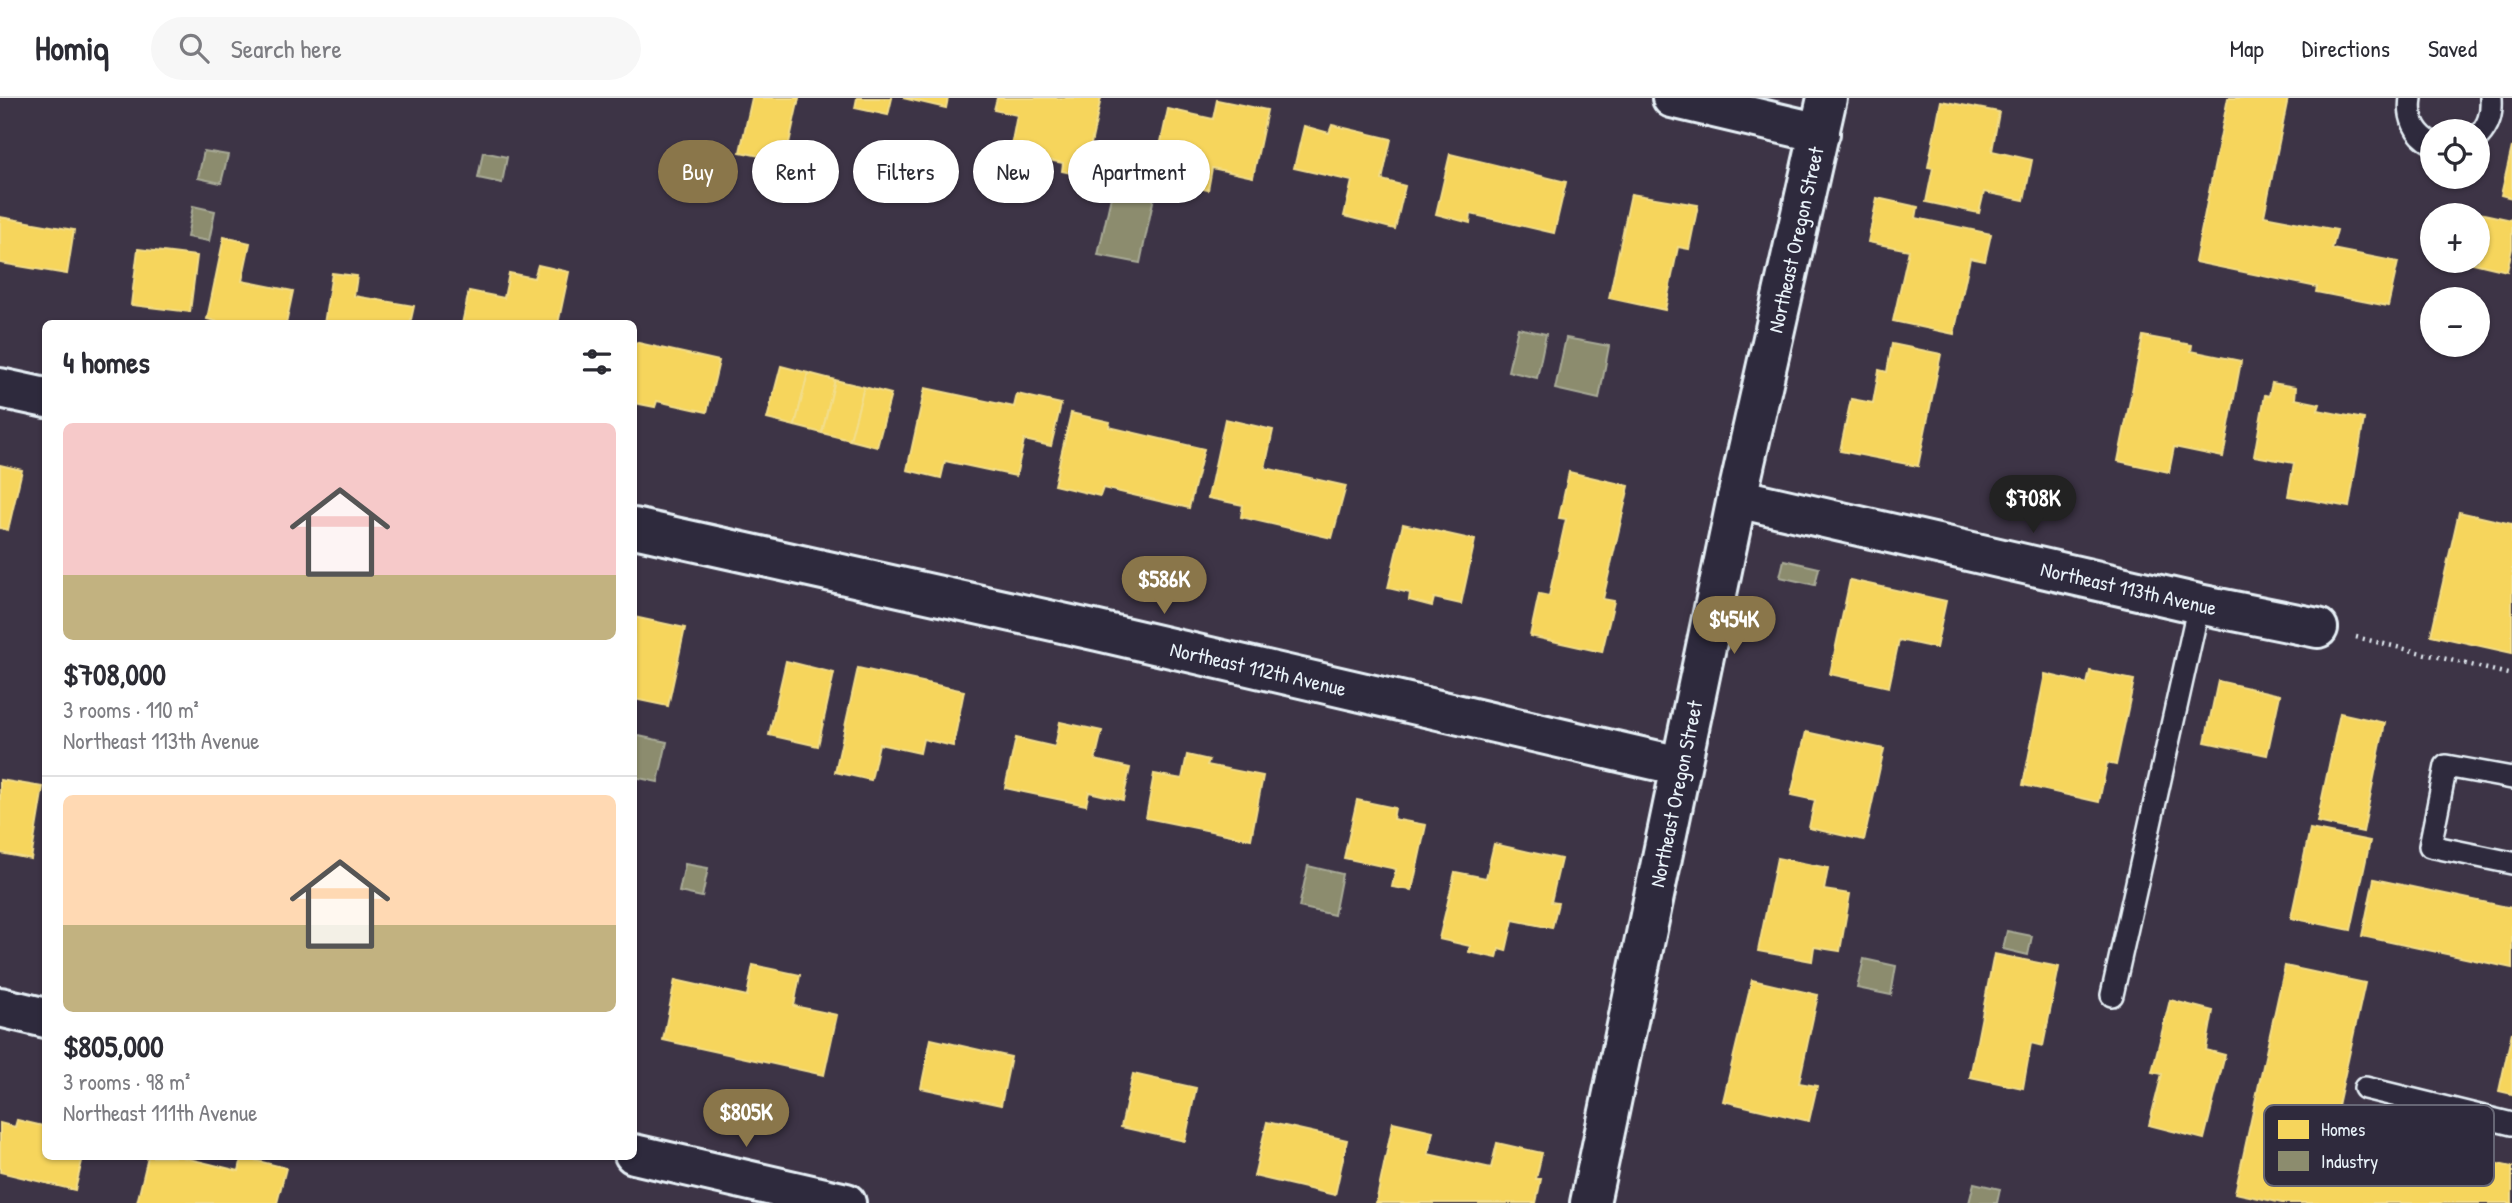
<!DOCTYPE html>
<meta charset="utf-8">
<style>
body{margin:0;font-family:"Patrick Hand",sans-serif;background:#f7f7f7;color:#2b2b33;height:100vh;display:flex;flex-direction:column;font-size:26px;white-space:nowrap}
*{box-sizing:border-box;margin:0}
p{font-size:23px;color:#7c7c81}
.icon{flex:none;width:38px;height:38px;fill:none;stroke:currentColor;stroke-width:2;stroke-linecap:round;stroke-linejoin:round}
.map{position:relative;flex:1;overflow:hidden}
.details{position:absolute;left:42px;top:222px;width:595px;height:840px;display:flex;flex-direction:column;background:#fff;border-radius:10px;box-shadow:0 2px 5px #0004}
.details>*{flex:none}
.hud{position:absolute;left:658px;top:42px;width:665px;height:63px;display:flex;gap:14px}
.fabs{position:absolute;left:2420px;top:21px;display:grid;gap:14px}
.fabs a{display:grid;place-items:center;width:70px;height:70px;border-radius:50%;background:#fff;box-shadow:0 2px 5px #0004;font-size:35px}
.price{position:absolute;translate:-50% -60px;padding:0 16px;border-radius:24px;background:#8a764a;color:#fff;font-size:23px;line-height:46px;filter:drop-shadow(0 2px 4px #0008)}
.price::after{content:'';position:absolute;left:50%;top:42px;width:21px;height:16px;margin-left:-10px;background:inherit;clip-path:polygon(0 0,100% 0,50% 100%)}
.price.current{background:#222;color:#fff}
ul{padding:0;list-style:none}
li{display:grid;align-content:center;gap:14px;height:371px;padding:0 21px}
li+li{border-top:2px solid #e1e1e2}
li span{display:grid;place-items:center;height:217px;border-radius:10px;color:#555}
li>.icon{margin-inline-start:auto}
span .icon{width:126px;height:126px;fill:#fffc;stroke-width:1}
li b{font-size:30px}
h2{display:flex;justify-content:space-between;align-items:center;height:84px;padding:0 21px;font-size:30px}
.tag{padding:0 24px;border-radius:32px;background:#fff;box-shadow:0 2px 5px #0004;font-size:24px;line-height:63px}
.tag.current{background:#8a764a;color:#fff}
header{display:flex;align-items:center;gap:42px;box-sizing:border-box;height:98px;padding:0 35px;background:#fff;border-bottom:2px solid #e1e1e2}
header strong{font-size:33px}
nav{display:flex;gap:38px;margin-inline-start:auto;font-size:24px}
.search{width:490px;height:63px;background:#f7f7f7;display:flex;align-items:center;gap:18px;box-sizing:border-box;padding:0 24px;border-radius:38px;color:#7c7c81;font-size:26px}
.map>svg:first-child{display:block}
.homes{fill:#f6d55c;stroke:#f2dd8b;stroke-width:2}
.industry{fill:#8c8c6e;stroke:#a8aa97;stroke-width:2}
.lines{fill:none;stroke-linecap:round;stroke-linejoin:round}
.service-casing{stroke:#e8f1f8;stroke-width:26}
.minor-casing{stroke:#e8f1f8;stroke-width:44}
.path{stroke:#e8f1f8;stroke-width:4.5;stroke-dasharray:2 5;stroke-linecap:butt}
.service{stroke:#2f2a3d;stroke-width:21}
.minor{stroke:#2f2a3d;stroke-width:38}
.labels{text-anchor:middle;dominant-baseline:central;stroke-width:7;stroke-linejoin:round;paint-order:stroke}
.street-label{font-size:21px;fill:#e8f1f8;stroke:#2f2a3d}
.key{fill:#2f2a3d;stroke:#666675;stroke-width:2}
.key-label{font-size:19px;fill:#e8f1f8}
</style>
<header>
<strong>Homiq</strong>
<div class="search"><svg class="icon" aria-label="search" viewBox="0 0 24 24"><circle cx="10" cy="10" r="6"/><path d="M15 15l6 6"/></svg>Search here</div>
<nav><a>Map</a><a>Directions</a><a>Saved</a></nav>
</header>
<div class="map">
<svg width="2512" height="1105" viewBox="0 0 2512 1105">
<rect width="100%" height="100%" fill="#3d3446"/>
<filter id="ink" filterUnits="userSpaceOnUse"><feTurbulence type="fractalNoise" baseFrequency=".0143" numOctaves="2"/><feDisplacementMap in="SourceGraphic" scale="14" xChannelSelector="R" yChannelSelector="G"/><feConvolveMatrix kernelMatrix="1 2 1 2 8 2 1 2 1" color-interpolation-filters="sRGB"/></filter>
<g filter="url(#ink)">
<g class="homes">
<path d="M752,0H799L785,63L740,54Z"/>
<path d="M857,0H892L888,17L855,10Z"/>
<path d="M903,0H948L946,10Z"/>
<path d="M997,0H1101L1084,78L1062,73L1063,65L1010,54L1017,17L994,12Z"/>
<path d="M2228,0H2288L2264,118L2337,132L2332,151L2398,164L2388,208L2316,194L2317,189L2195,164Z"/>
<path d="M1217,2L1267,12L1253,79L1212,70L1208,92L1186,87L1190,65L1158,58L1168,11L1213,21Z"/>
<path d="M1941,3L1999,14L1992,53L2032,62L2024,102L1984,94L1979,115L1926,104L1933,70L1928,69Z"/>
<path d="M1332,27L1391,41L1382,82L1405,88L1395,131L1344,118L1352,83L1294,70L1304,28L1329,35Z"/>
<path d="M2512,49V100L2501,97Z"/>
<path d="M1450,56L1566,84L1554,135L1471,116L1470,125L1436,116Z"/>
<path d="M1631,96L1698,107L1689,151L1678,149L1665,212L1609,200Z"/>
<path d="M1877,100L1918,109L1916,120L1991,136L1985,163L1970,160L1954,236L1893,223L1909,152L1868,144Z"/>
<path d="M2479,115L2512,122V151L2507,173L2469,164L2478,163Z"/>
<path d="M0,119L74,132L67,176L0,165Z"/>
<path d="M224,139L250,145L242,183L293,193L286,226H226L207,221Z"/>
<path d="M138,151L197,158L190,214L131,207Z"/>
<path d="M538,167L569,174L558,226H462L469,193L504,200L509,175L534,180Z"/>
<path d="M332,175L357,178L354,198L414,208L410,226H324Z"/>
<path d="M2143,238L2192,247L2191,253L2241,263L2223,359L2174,349L2169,374L2118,363Z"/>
<path d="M634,244L719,263L707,314L657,303L655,309L634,305Z"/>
<path d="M1892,246L1941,256L1918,368L1840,353L1851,301L1873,305L1879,272L1887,274Z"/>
<path d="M781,268L808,275L795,328L767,321Z"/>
<path d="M808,275L835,282L822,335L795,328Z"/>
<path d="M835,282L864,289L850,342L822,335Z"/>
<path d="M2272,285L2296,289L2295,301L2320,306L2318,312L2364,321L2349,409L2288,398L2294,365L2254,358L2265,297L2269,298Z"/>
<path d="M864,289L891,296L877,349L850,342Z"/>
<path d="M925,290L1014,309L1017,296L1061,306L1051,348L1024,342L1016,378L945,363L941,380L907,372Z"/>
<path d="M1071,315L1110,324L1109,329L1204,351L1189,410L1103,390L1100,398L1054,387Z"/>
<path d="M1225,321L1273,332L1265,370L1346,388L1332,440L1241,419L1243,407L1208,400Z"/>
<path d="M0,367L22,372L8,432L0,430Z"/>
<path d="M1569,374L1629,388L1603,501L1614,503L1602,554L1530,538L1539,496L1549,498L1566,421L1559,420Z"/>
<path d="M2459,414L2512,426V555L2431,537Z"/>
<path d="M1403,426L1475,442L1461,506L1434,500L1432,508L1409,502L1410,495L1388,490Z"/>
<path d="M1850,482L1946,503L1936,550L1899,542L1889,589L1830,576Z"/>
<path d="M634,519L685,530L668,608L634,601Z"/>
<path d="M786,563L834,575L818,648L769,637Z"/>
<path d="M858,570L964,593L953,648L923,641L920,655L879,646L871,682L835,674Z"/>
<path d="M2090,573L2134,582L2116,667L2107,665L2099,704L2023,687L2045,576L2087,586Z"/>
<path d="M2218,583L2280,597L2267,657L2205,644Z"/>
<path d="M2340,615L2385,625L2363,734L2317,724Z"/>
<path d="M1060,624L1102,633L1095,662L1130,670L1123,702L1089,694L1086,707L1005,690L1016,640L1055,649Z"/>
<path d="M1806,634L1884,651L1864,742L1809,730L1815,702L1791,697Z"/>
<path d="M1187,657L1209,662L1207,667L1263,678L1251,741L1146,720L1154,676L1182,681Z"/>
<path d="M0,682L43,689L31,761L0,755Z"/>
<path d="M1357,702L1395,710L1393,721L1426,727L1412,792L1392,789L1396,771L1344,760Z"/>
<path d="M2310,731L2370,743L2351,832L2291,820Z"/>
<path d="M1494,746L1561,761L1551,804L1558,805L1552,830L1513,822L1506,853L1499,851L1497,860L1469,854L1470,848L1439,841L1455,774L1486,780Z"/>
<path d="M1777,760L1828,770L1824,792L1850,796L1840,853L1814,849L1812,863L1758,853Z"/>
<path d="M2374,781L2512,810V870L2362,838Z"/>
<path d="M1994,856L2059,869L2043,948L2031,945L2023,990L1970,979Z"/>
<path d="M753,867L800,877L794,908L837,917L824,977L663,942L675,882L747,898Z"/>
<path d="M2285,868L2365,885L2333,1030L2512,1069V1105H2282L2235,1095Z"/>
<path d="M1752,882L1818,897L1799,985L1817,988L1809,1023L1723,1003Z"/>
<path d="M2170,902L2213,913L2206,952L2225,957L2204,1041L2149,1027L2162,976L2152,974Z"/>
<path d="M2512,934V996L2499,993Z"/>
<path d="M931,941L1011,959L1001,1007L921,990Z"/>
<path d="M1133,976L1196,990L1185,1043L1121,1029Z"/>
<path d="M45,1016L46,1059H83L75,1092L0,1074V1025L15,1029L17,1022L43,1028Z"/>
<path d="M1267,1024L1347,1042L1335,1097L1254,1078Z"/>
<path d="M1393,1024L1433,1033L1428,1056L1491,1070L1497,1045L1542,1055L1536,1081H1541L1536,1105H1376Z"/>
<path d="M148,1059H181L239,1073L242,1059L286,1070L277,1105H137Z"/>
</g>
<g class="industry">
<path d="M204,53L228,57L221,85L198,80Z"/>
<path d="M483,54L507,59L502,85L478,80Z"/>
<path d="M1113,90L1154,99L1140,165L1098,157Z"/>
<path d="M193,108L215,113L209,143L187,139Z"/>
<path d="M1518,230L1546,236L1537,280L1508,273Z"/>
<path d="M1566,240L1609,248L1599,301L1555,291Z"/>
<path d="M1784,462L1819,470L1815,487L1780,479Z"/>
<path d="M634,637L667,644L658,684L634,679Z"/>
<path d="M685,766L708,770L702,799L679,794Z"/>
<path d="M1308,768L1342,776L1334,817L1299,809Z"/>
<path d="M2007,833L2032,838L2028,857L2003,851Z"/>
<path d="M1864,861L1896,868L1891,897L1857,890Z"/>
<path d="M1974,1085L2000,1091L1997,1105H1969Z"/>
</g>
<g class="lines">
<defs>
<g id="service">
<path d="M2411,0C2408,19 2415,36 2432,45"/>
<path d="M2478,39C2489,27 2492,16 2491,0"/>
<path d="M2512,680L2446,668L2430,748L2512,765"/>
<path d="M2112,897L2199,506"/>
<path d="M2365,990L2512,1026"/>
</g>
<g id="minor">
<path d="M1672,0L1820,35"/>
<path d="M0,290L46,300"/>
<path id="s1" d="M1737,400L2199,506L2318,530"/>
<path id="s2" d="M634,430L1098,533L1680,668"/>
<path d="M0,909L46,920"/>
<path d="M634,1056L846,1105"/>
<path id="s3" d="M1590,1105L1737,400L1827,0"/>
</g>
</defs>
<use href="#service" class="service-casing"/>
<use href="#minor" class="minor-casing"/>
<path class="path" d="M2356,539L2512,577"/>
<use href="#service" class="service"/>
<use href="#minor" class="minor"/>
</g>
</g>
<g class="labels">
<g class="street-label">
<text stroke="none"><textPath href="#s3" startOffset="985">Northeast Oregon Street</textPath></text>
<text stroke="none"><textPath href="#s1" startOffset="402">Northeast 113th Avenue</textPath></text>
<text stroke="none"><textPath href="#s2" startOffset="640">Northeast 112th Avenue</textPath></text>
<text stroke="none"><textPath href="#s3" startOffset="418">Northeast Oregon Street</textPath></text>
</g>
</g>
<rect x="2264" y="1007" width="230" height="81" rx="10" class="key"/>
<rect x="2278" y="1022" width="31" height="19" fill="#f6d55c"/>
<rect x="2278" y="1053" width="31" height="20" fill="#8c8c6e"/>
<g class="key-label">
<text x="2321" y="1038">Homes</text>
<text x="2321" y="1070">Industry</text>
</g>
</svg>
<div class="fabs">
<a><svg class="icon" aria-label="locate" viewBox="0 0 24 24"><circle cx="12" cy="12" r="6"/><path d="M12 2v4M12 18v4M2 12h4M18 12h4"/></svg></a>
<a>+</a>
<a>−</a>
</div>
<b class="price current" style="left:2033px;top:437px">$708K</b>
<b class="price" style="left:1164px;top:518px">$586K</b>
<b class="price" style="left:1734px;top:558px">$454K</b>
<b class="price" style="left:746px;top:1051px">$805K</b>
<div class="hud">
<a class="tag current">Buy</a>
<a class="tag">Rent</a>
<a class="tag">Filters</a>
<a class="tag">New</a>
<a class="tag">Apartment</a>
</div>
<section class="details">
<h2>4 homes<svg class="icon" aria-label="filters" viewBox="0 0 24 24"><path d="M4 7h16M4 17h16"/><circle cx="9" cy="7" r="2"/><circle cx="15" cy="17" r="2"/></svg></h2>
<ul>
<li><span style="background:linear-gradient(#f6c9c9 70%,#c2b280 0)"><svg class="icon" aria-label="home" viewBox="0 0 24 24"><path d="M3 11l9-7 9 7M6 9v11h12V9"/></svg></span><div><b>$708,000</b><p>3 rooms · 110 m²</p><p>Northeast 113th Avenue</p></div></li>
<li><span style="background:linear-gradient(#ffd9b3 60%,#c2b280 0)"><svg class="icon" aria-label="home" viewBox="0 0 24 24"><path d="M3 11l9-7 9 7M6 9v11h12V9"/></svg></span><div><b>$805,000</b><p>3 rooms · 98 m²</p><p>Northeast 111th Avenue</p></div></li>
</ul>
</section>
</div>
